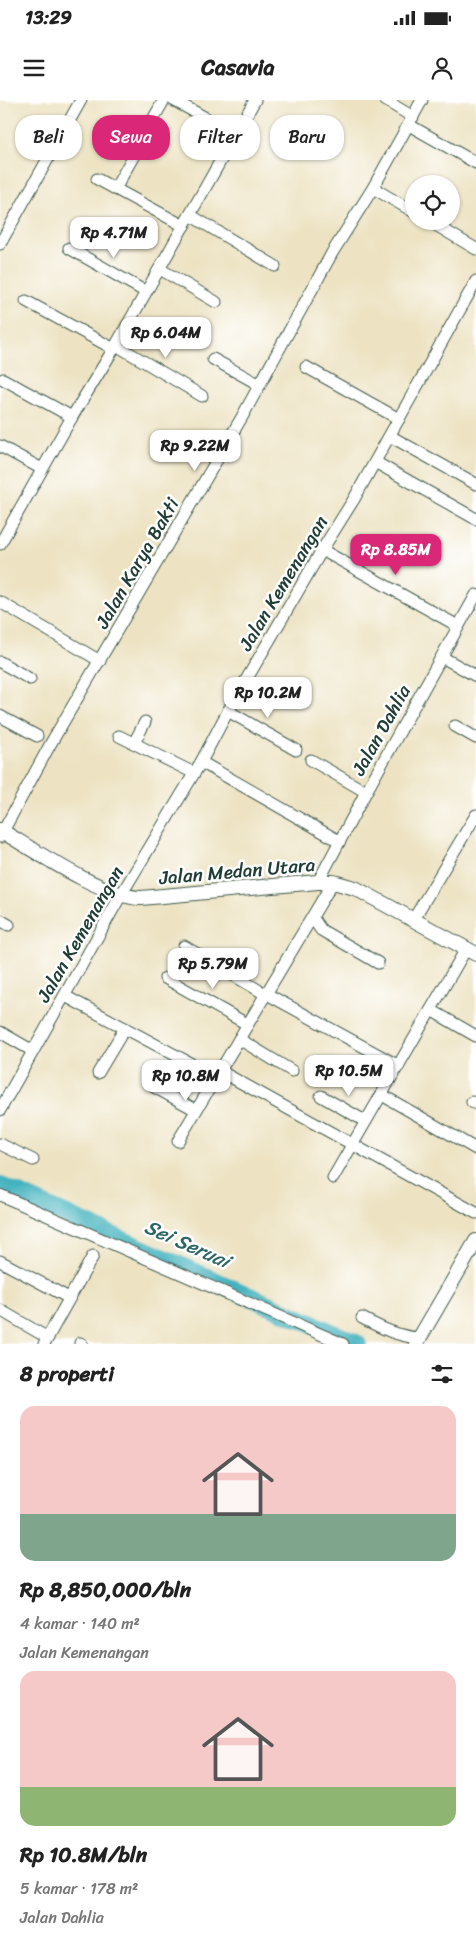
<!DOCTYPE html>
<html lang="id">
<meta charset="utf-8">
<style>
body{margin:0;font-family:Sriracha,sans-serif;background:#f6f6f6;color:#222;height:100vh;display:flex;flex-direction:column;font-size:19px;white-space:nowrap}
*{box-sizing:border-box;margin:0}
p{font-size:16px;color:#767676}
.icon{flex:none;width:28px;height:28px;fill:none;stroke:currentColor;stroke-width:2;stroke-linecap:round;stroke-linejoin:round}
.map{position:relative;height:1244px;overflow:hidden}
.drawer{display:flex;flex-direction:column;background:#fff;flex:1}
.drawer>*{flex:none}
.top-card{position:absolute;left:15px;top:15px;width:446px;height:45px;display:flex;gap:10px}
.controls{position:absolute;left:405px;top:75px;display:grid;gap:10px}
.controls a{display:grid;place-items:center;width:55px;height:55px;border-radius:50%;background:#fff;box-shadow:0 1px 4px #0004;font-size:25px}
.price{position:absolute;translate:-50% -42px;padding:0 11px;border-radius:10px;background:#fff;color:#222;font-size:16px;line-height:32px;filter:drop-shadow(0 1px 2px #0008)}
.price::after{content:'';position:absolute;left:50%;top:30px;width:15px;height:11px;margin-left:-8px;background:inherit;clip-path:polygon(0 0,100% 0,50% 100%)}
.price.current{background:#db2777;color:#fff}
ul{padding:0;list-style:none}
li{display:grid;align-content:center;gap:10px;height:265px;padding:0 20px}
li span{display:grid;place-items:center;height:155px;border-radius:15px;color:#555}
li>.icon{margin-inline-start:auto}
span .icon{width:90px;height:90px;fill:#fffc;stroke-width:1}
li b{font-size:21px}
h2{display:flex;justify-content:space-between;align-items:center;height:60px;padding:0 20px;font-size:21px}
.chip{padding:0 18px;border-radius:20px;background:#fff;box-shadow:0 1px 4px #0004;font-size:18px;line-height:45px}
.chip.current{background:#db2777;color:#fff}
.status{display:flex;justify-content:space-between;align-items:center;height:35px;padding:0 25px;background:#fff;direction:ltr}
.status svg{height:14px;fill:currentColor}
header{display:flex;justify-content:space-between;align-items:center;height:65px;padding:0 20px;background:#fff;font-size:22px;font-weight:800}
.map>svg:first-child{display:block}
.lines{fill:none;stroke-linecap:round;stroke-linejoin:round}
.river{stroke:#44b3bf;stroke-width:19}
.minor-casing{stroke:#3e5649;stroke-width:13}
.tertiary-casing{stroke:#3e5649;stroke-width:16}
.minor{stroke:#fff;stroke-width:11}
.tertiary{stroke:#fff;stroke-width:14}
.labels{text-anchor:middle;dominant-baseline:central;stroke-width:5;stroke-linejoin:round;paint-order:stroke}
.street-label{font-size:19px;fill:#1f3d34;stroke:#fff}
.water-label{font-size:20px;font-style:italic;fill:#2c6665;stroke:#fff}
</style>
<div class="status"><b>13:29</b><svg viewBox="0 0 49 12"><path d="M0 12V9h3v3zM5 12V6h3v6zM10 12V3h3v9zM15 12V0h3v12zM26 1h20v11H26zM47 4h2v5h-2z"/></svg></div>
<header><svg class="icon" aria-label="menu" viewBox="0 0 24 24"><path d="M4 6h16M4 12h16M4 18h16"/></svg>Casavia<svg class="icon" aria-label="person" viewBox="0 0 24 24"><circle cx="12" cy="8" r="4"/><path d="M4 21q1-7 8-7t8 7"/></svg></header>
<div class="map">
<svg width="476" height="1244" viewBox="0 0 476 1244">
<rect width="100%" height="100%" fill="#fff"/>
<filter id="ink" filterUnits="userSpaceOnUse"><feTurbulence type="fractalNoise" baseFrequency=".02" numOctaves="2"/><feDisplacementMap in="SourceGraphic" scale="10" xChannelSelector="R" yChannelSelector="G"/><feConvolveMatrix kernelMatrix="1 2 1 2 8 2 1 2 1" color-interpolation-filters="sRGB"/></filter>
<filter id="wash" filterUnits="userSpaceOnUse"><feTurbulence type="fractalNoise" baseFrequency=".0096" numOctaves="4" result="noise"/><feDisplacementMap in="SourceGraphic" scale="20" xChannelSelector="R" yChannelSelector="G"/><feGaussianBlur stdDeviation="1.12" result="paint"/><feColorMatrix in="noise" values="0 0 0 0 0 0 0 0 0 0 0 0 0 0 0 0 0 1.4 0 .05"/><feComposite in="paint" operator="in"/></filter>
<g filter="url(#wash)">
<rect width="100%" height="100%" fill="#ede3c3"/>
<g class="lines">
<path class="river" d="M0,1086L357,1244"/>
</g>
</g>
<g filter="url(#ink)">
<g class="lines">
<defs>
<g id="minor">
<path d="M173,0L235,34"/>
<path d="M385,0L413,17"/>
<path d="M151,23L164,0"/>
<path d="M409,25L476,63"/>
<path d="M97,79L184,126"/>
<path d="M373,88L414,112"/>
<path d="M115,89L139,46"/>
<path d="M190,115L275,166"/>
<path d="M429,121L476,149"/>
<path d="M0,144L81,0"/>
<path d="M69,148L146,192"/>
<path d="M160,169L216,202"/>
<path d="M26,201L114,249"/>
<path d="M116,245L202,296"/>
<path d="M213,259L260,285"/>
<path d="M306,267L399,319"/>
<path d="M3,279L72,317"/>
<path d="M390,336L476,384"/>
<path d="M0,346L42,369"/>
<path d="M375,362L476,419"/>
<path d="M0,444L72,317L116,245L255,0"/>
<path d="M322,450L458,526"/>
<path d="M0,502L100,561"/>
<path d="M442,557L476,576"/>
<path d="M0,562L30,579"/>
<path d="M228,611L296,650"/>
<path d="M0,616L37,636"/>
<path d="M455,626L476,638"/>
<path d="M119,636L194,673"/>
<path d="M134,643L145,622"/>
<path d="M311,660L366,692"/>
<path d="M201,662L339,741"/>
<path d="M0,737L51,643L242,317L332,153L373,88L422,0"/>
<path d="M318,782L366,692L476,495"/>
<path d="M312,817L321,830L378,863"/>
<path d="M0,820L9,825"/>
<path d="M413,820L476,715"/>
<path d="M184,846L265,894"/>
<path d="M165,878L247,924"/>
<path d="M265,893L399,966"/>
<path d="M65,896L216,977"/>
<path d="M431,910L476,936"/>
<path d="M0,932L33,951"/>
<path d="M239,939L292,971"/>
<path d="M220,971L476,1113"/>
<path d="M98,973L125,928"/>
<path d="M154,987L196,1010"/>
<path d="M382,995L476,1049"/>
<path d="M321,996L365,1021"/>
<path d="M472,1002L476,1004"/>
<path d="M0,1010L121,795L201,662L228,611L322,450L354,399L476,181"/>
<path d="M178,1041L333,782"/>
<path d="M0,1044L33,1060"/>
<path d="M333,1078L466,849"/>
<path d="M0,1095L343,1244"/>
<path d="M0,1161L69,1198"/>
<path d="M0,1210L48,1238"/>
<path d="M362,1218C381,1228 399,1237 420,1238"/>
<path d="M80,1243L82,1244"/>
<path d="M44,1244L93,1156"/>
</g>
<g id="tertiary">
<path d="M0,730C34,750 103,797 141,798L318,782H333L355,788L476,854"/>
<path d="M416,1244L476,1141"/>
</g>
</defs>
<use href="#minor" class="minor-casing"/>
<use href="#tertiary" class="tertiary-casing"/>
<use href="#minor" class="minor"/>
<use href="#tertiary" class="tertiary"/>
</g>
</g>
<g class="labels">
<g class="street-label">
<text transform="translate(137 463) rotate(-60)">Jalan Karya Bakti</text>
<text transform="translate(283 483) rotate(-59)">Jalan Kemenangan</text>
<text transform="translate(381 630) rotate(-61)">Jalan Dahlia</text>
<text transform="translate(237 771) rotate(-5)">Jalan Medan Utara</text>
<text transform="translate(80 834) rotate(-60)">Jalan Kemenangan</text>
</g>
<g class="water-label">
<text transform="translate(187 1144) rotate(24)">Sei Seruai</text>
</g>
</g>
</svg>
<div class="controls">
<a><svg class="icon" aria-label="locate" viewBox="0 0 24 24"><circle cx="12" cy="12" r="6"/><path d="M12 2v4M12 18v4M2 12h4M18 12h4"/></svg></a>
</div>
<b class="price" style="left:114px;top:159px">Rp 4.71M</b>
<b class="price" style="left:166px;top:259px">Rp 6.04M</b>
<b class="price" style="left:195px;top:372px">Rp 9.22M</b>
<b class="price current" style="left:396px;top:476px">Rp 8.85M</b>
<b class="price" style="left:268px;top:619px">Rp 10.2M</b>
<b class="price" style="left:213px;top:890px">Rp 5.79M</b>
<b class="price" style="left:349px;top:997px">Rp 10.5M</b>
<b class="price" style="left:186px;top:1002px">Rp 10.8M</b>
<div class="top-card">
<a class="chip">Beli</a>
<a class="chip current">Sewa</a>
<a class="chip">Filter</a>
<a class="chip">Baru</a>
</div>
</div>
<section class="drawer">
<h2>8 properti<svg class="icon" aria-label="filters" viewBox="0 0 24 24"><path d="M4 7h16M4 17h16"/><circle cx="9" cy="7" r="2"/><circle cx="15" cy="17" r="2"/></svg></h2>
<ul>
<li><span style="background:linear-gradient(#f6c9c9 70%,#7fa58c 0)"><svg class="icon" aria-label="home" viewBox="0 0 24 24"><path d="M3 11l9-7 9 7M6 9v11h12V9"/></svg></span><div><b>Rp 8,850,000/bln</b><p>4 kamar · 140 m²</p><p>Jalan Kemenangan</p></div></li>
<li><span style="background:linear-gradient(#f6c9c9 75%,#8fb573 0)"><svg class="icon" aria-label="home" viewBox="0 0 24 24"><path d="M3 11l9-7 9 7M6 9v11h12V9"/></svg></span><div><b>Rp 10.8M/bln</b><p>5 kamar · 178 m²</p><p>Jalan Dahlia</p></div></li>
</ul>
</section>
